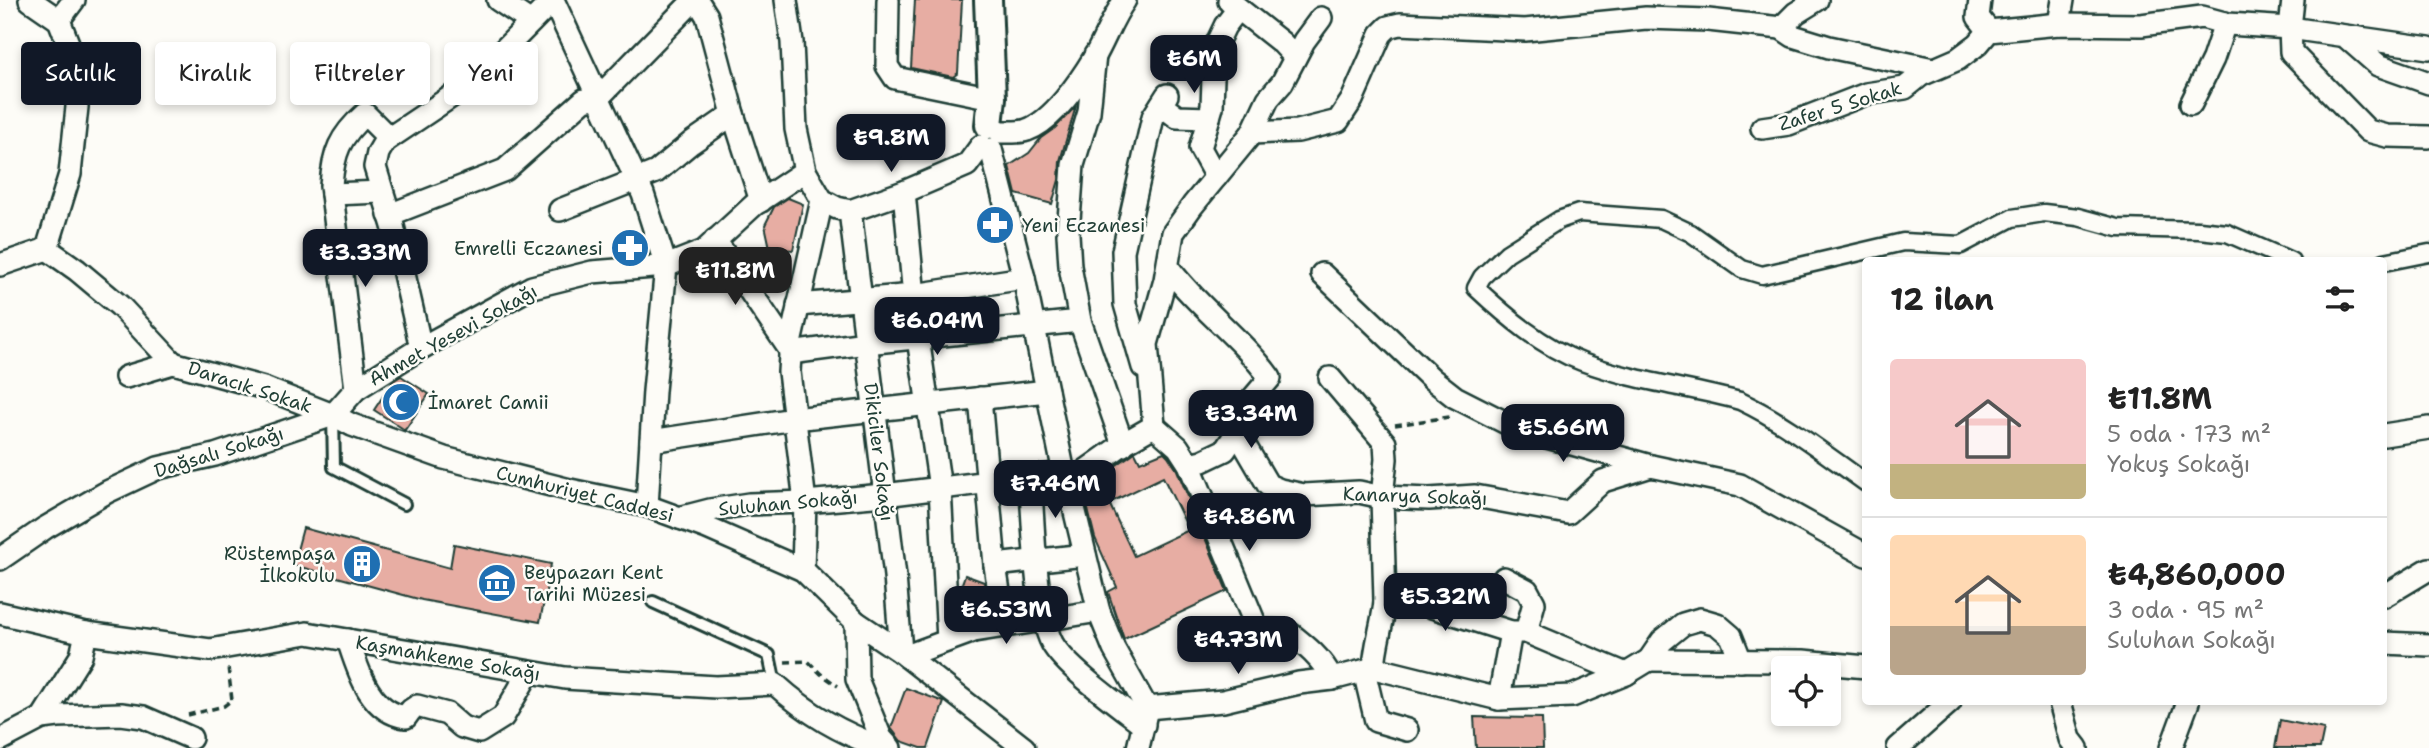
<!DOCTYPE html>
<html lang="tr">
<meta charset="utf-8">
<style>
body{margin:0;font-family:"Shantell Sans",sans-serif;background:#f6f6f6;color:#222;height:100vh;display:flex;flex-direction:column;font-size:26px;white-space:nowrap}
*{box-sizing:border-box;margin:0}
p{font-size:23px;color:#767676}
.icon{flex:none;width:38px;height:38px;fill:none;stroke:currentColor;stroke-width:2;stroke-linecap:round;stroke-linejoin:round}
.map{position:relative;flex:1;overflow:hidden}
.drawer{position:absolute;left:1862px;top:257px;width:525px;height:448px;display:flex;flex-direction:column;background:#fff;border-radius:7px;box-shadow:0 4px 10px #0003}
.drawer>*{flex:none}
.guide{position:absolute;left:21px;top:42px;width:665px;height:63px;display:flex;gap:14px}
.buttons{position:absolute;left:1771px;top:656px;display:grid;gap:14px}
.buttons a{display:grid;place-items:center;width:70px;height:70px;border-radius:7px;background:#fff;box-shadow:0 4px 10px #0003;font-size:35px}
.price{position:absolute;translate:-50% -60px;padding:0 16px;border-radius:14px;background:#111827;color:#fff;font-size:23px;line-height:46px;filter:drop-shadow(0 2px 4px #0008)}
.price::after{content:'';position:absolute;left:50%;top:42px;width:21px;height:16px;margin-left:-10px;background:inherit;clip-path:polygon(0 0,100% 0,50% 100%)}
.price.active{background:#222;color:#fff}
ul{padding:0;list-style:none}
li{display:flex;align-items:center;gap:21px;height:175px;padding:0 28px}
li+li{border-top:2px solid #e0e0e0}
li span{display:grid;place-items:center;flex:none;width:196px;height:140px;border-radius:7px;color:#555}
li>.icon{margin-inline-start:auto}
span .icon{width:84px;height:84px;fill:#fffc;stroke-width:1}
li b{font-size:30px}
h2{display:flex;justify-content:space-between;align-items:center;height:84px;padding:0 28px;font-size:30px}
.chip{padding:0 24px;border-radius:7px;background:#fff;box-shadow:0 4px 10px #0003;font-size:24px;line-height:63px}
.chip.active{background:#111827;color:#fff}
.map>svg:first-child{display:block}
.building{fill:#e7ada3;stroke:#1f3d34;stroke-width:2;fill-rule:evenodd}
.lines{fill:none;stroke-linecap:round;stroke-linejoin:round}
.service-casing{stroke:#1f3d34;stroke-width:16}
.pedestrian-casing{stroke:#1f3d34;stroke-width:21}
.minor-casing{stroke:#1f3d34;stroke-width:26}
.tertiary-casing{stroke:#1f3d34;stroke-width:32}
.path{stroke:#1f3d34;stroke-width:3.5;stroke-dasharray:7 5;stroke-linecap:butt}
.service{stroke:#fdfcf7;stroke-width:10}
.pedestrian{stroke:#fdfcf7;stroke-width:16}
.minor{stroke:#fdfcf7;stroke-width:21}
.tertiary{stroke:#fdfcf7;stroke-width:26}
.labels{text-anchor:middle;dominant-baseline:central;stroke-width:5;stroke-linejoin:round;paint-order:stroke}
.street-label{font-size:19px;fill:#1f3d34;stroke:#fdfcf7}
.poi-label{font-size:19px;fill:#1f3d34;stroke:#fdfcf7;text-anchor:start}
</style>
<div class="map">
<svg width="2429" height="748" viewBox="0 0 2429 748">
<rect width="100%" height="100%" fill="#fdfcf7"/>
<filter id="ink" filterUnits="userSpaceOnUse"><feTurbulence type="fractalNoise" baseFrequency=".0143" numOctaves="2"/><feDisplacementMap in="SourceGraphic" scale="14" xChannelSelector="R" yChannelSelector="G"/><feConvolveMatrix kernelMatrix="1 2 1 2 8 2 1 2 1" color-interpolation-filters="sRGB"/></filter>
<g filter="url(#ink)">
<g class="building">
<path d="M915,0H962L958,73L953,77L911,68Z"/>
<path d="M1076,106L1060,161L1059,180L1052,204L1016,194L1009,166L1029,153L1041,138L1055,128Z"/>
<path d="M788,198L803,204L793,250L770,248L765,225L774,207Z"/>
<path d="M401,376L429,394L405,430L374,410L393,381Z"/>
<path d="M1135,452L1140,462L1164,452L1168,456L1177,470L1227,591L1124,639L1108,592L1117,587L1095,538L1083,489L1097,478L1112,472L1111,469ZM1163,477L1189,530L1134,556L1109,503Z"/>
<path d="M303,528L450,568L454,544L551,564L540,622L422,600L293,565Z"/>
<path d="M965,575L984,582L987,600L981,617L964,621L960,620L959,592Z"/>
<path d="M906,688L944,702L928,748H921L901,741L891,728Z"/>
<path d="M1474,717L1542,718L1543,748H1476Z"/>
<path d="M2280,720L2324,729L2320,748H2275Z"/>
</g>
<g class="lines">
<defs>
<g id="service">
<path d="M333,415L334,467L404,504"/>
<path d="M653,602L769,655L775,684"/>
</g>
<g id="pedestrian">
<path d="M2384,262L2429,253"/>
<path d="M1866,483C1825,454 1785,422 1740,401C1688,387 1633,381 1582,362C1542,347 1507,317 1476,288L1482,277L1507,253L1559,220L1579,213L1661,219L1691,233L1742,269L1762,275L1903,242L1961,245L2012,218L2044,213L2078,217L2118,228L2199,230L2227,233L2291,261"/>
</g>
<g id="minor">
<path d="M30,0L59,20L75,61L77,107L70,174L47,249"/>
<path d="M498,0L531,22"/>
<path d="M553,0L643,194L666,266L654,391L647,506"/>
<path d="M697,0L707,16L733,114L761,201"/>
<path d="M786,0L792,42L796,129L805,171L822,200L837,208L850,211L904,192L967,165L981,146"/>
<path d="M888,0L887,66L895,78L992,98"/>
<path d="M1980,0L1978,17L1989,31"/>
<path d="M2293,0L2290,28L2291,52L2368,131L2387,136L2429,137"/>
<path d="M1229,1L1282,43L1295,57"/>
<path d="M59,20L74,0"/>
<path d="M2059,24L2063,0"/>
<path d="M1781,28L1796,13L1817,0"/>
<path d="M2346,37L2378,65L2429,83"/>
<path d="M1095,55L1089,112L1073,165L1068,234L1070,266L1080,321L1123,445"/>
<path d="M2191,104L2213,59L2225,23"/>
<path d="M1161,105L1177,117L1209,118"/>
<path d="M1762,128L1789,124L1866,94L1905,88L1921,75L1958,59L1978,44L1989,31L2059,24L2141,25L2202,17L2228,24L2290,28L2429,48"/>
<path d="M1000,132C1009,132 1019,133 1027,130C1053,121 1080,81 1094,58C1105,39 1112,18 1125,0"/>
<path d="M1252,133L1268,99L1282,83L1304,41L1321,18"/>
<path d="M991,149L1024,278L1064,473L1068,483L1099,612L1114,649L1147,708"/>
<path d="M1216,177L1200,148L1212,107L1214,49L1225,26L1238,9"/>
<path d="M904,192L918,338L940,488L948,640"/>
<path d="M332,194L382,192"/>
<path d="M560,210L656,172L691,143L733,114"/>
<path d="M850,211L895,576L901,652"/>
<path d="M389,215L505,170L584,100L599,97L694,0"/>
<path d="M715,240L790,350"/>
<path d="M47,249L77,270L120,306L173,363"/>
<path d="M0,265L47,249"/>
<path d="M1168,267C1198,308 1241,337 1270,378L1242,411L1237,432L1225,450L1202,461L1189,464"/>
<path d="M1322,274L1432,379L1455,397L1518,429L1651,466L1740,485L1866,555"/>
<path d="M798,305L914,295L1024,278"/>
<path d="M421,348L393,226L375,167L378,153L385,141L470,84L553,0"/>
<path d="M790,353L866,343L1080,321"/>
<path d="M1143,367L1125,304L1123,251L1153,117L1167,95"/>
<path d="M126,377L173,363L264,388L333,415L352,425L444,458L570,490L647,506L707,528L803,570L856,622L901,652L1024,748"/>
<path d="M1330,378L1385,443L1386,459L1382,497L1385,601C1383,624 1375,645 1374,668"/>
<path d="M356,389L331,186C333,153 340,136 365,114L389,138"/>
<path d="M980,398L995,565L1004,625"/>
<path d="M1154,426L1147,344L1165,280L1173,233L1193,205L1252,133L1298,131L1338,121L1352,100L1381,34L1388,27L1400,24L1525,30L1646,18L1708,20L1781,28L1793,36L1829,47L1933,69"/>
<path d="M1154,426L1178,447L1189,464L1256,626L1260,630L1287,631C1305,645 1322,658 1332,679"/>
<path d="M1237,432L1268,485L1280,490L1304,495L1359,492L1382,497L1429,499L1475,496L1568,513L1603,481L1651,466"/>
<path d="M2384,435L2429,428"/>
<path d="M651,441L794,419L1047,391"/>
<path d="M1030,478C1034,521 1034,607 1052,643C1065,667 1121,707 1144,725"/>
<path d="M1068,483L1126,442L1154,426"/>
<path d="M679,518L710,510L749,504L805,502L884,495L1064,473"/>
<path d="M0,559L45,528L107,492L158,468L215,455L333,415L356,389L421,348L532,287L592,272L666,266L704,251L754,205L805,171"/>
<path d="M995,565L1085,555"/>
<path d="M803,570L805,502L789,372L791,339L822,200"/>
<path d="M1504,578L1527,590L1534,603L1526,632"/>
<path d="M2384,596L2429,569"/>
<path d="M1385,601L1426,605L1511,632H1526L1626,674"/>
<path d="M0,613L86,633L210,650L307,633L565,678L716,687L775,684C808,714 841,733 883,748"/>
<path d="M856,622L857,679L881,738L890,748"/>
<path d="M348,640C358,670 369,712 406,717L411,710L417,706L447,714L462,727L479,732L503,717L529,672"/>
<path d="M2384,643L2429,645"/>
<path d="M906,656L974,631L1099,611"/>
<path d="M1649,660L1803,661L1866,667"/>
<path d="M1364,671L1376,721L1407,730"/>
<path d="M1499,699L1511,632"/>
<path d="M2060,702L2070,739L2077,748"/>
<path d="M1147,708L1223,701L1299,683L1332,679L1374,668L1499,699L1572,696L1626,674L1649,660L1662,641L1683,624L1700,619L1717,624L1731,636L1741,661"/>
<path d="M42,718L81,656L86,633"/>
<path d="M0,740L42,718L58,716L121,714L143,717L191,738"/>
<path d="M1138,748L1146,713"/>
<path d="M1898,748L1950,702"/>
<path d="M2171,748L2188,702"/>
</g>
<path id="tertiary" d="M988,0L992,98L989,125"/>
</defs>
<use href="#service" class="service-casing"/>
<use href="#pedestrian" class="pedestrian-casing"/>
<use href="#minor" class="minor-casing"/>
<use href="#tertiary" class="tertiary-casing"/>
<g class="path">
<path d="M1395,425L1450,417"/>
<path d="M785,662L808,661L821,674L838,686"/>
<path d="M188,715L224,706L232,700L228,667"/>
</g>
<use href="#service" class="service"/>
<use href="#pedestrian" class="pedestrian"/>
<use href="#minor" class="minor"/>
<use href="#tertiary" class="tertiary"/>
</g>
</g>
<defs>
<symbol id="pharmacy-disc" viewBox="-11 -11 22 22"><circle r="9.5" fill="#1f6fb2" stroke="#fdfcf7"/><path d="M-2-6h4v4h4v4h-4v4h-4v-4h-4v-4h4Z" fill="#fff"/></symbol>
<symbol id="mosque-disc" viewBox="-11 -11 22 22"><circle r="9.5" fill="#1f6fb2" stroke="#fdfcf7"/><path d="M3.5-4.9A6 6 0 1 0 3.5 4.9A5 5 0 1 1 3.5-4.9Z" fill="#fff"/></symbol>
<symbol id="building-disc" viewBox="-11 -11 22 22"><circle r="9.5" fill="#1f6fb2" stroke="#fdfcf7"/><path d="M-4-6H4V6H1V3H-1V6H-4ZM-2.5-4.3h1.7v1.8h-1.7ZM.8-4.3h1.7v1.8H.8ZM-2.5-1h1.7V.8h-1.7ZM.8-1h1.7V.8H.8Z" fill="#fff"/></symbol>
<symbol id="museum-disc" viewBox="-11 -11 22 22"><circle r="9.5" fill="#1f6fb2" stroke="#fdfcf7"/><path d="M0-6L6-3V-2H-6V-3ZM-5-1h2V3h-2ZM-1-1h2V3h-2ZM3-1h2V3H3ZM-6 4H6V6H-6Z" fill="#fff"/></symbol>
</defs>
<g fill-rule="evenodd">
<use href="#pharmacy-disc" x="973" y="203" width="44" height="44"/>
<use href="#pharmacy-disc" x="608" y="226" width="44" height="44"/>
<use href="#mosque-disc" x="379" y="380" width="44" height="44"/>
<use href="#building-disc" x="340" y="542" width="44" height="44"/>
<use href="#museum-disc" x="475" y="561" width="44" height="44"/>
</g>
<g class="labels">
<g class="street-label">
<text transform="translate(1840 106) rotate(-17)">Zafer 5 Sokak</text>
<text transform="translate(453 335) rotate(-29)">Ahmet Yesevi Sokağı</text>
<text transform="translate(250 387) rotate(18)">Daracık Sokak</text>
<text transform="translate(219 452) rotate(-17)">Dağsalı Sokağı</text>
<text transform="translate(879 452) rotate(83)">Dikiciler Sokağı</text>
<text transform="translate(585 494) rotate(14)">Cumhuriyet Caddesi</text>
<text transform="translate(1415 496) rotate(2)">Kanarya Sokağı</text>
<text transform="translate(788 503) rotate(-5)">Suluhan Sokağı</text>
<text transform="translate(448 658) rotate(10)">Kaşmahkeme Sokağı</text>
</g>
<g class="poi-label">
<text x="1022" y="225">Yeni Eczanesi</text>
<text x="603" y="248" text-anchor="end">Emrelli Eczanesi</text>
<text x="428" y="402">İmaret Camii</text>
<text x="335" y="553" text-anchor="end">Rüstempaşa<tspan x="335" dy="22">İlkokulu</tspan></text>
<text x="524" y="572">Beypazarı Kent<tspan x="524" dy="22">Tarihi Müzesi</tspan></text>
</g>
</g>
</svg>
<div class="buttons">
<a><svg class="icon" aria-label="locate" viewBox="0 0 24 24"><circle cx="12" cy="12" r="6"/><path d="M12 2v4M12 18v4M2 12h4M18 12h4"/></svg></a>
</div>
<b class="price" style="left:1194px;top:95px">₺6M</b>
<b class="price" style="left:891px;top:174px">₺9.8M</b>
<b class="price" style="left:365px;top:289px">₺3.33M</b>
<b class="price active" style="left:735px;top:307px">₺11.8M</b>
<b class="price" style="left:937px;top:357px">₺6.04M</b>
<b class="price" style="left:1251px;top:450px">₺3.34M</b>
<b class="price" style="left:1563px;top:464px">₺5.66M</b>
<b class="price" style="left:1055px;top:520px">₺7.46M</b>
<b class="price" style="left:1249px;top:553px">₺4.86M</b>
<b class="price" style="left:1445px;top:633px">₺5.32M</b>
<b class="price" style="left:1006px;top:646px">₺6.53M</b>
<b class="price" style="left:1238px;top:676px">₺4.73M</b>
<div class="guide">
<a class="chip active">Satılık</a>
<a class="chip">Kiralık</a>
<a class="chip">Filtreler</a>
<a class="chip">Yeni</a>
</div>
<section class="drawer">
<h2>12 ilan<svg class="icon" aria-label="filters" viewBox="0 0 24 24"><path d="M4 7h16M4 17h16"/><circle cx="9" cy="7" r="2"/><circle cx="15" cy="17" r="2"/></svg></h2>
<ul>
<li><span style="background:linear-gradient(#f6c9c9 75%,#c2b280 0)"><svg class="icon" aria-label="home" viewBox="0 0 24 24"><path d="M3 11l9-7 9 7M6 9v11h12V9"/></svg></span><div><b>₺11.8M</b><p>5 oda · 173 m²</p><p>Yokuş Sokağı</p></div></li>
<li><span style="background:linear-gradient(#ffd9b3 65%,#b9a48a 0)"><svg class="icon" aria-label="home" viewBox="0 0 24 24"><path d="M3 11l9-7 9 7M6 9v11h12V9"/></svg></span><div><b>₺4,860,000</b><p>3 oda · 95 m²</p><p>Suluhan Sokağı</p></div></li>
</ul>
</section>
</div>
